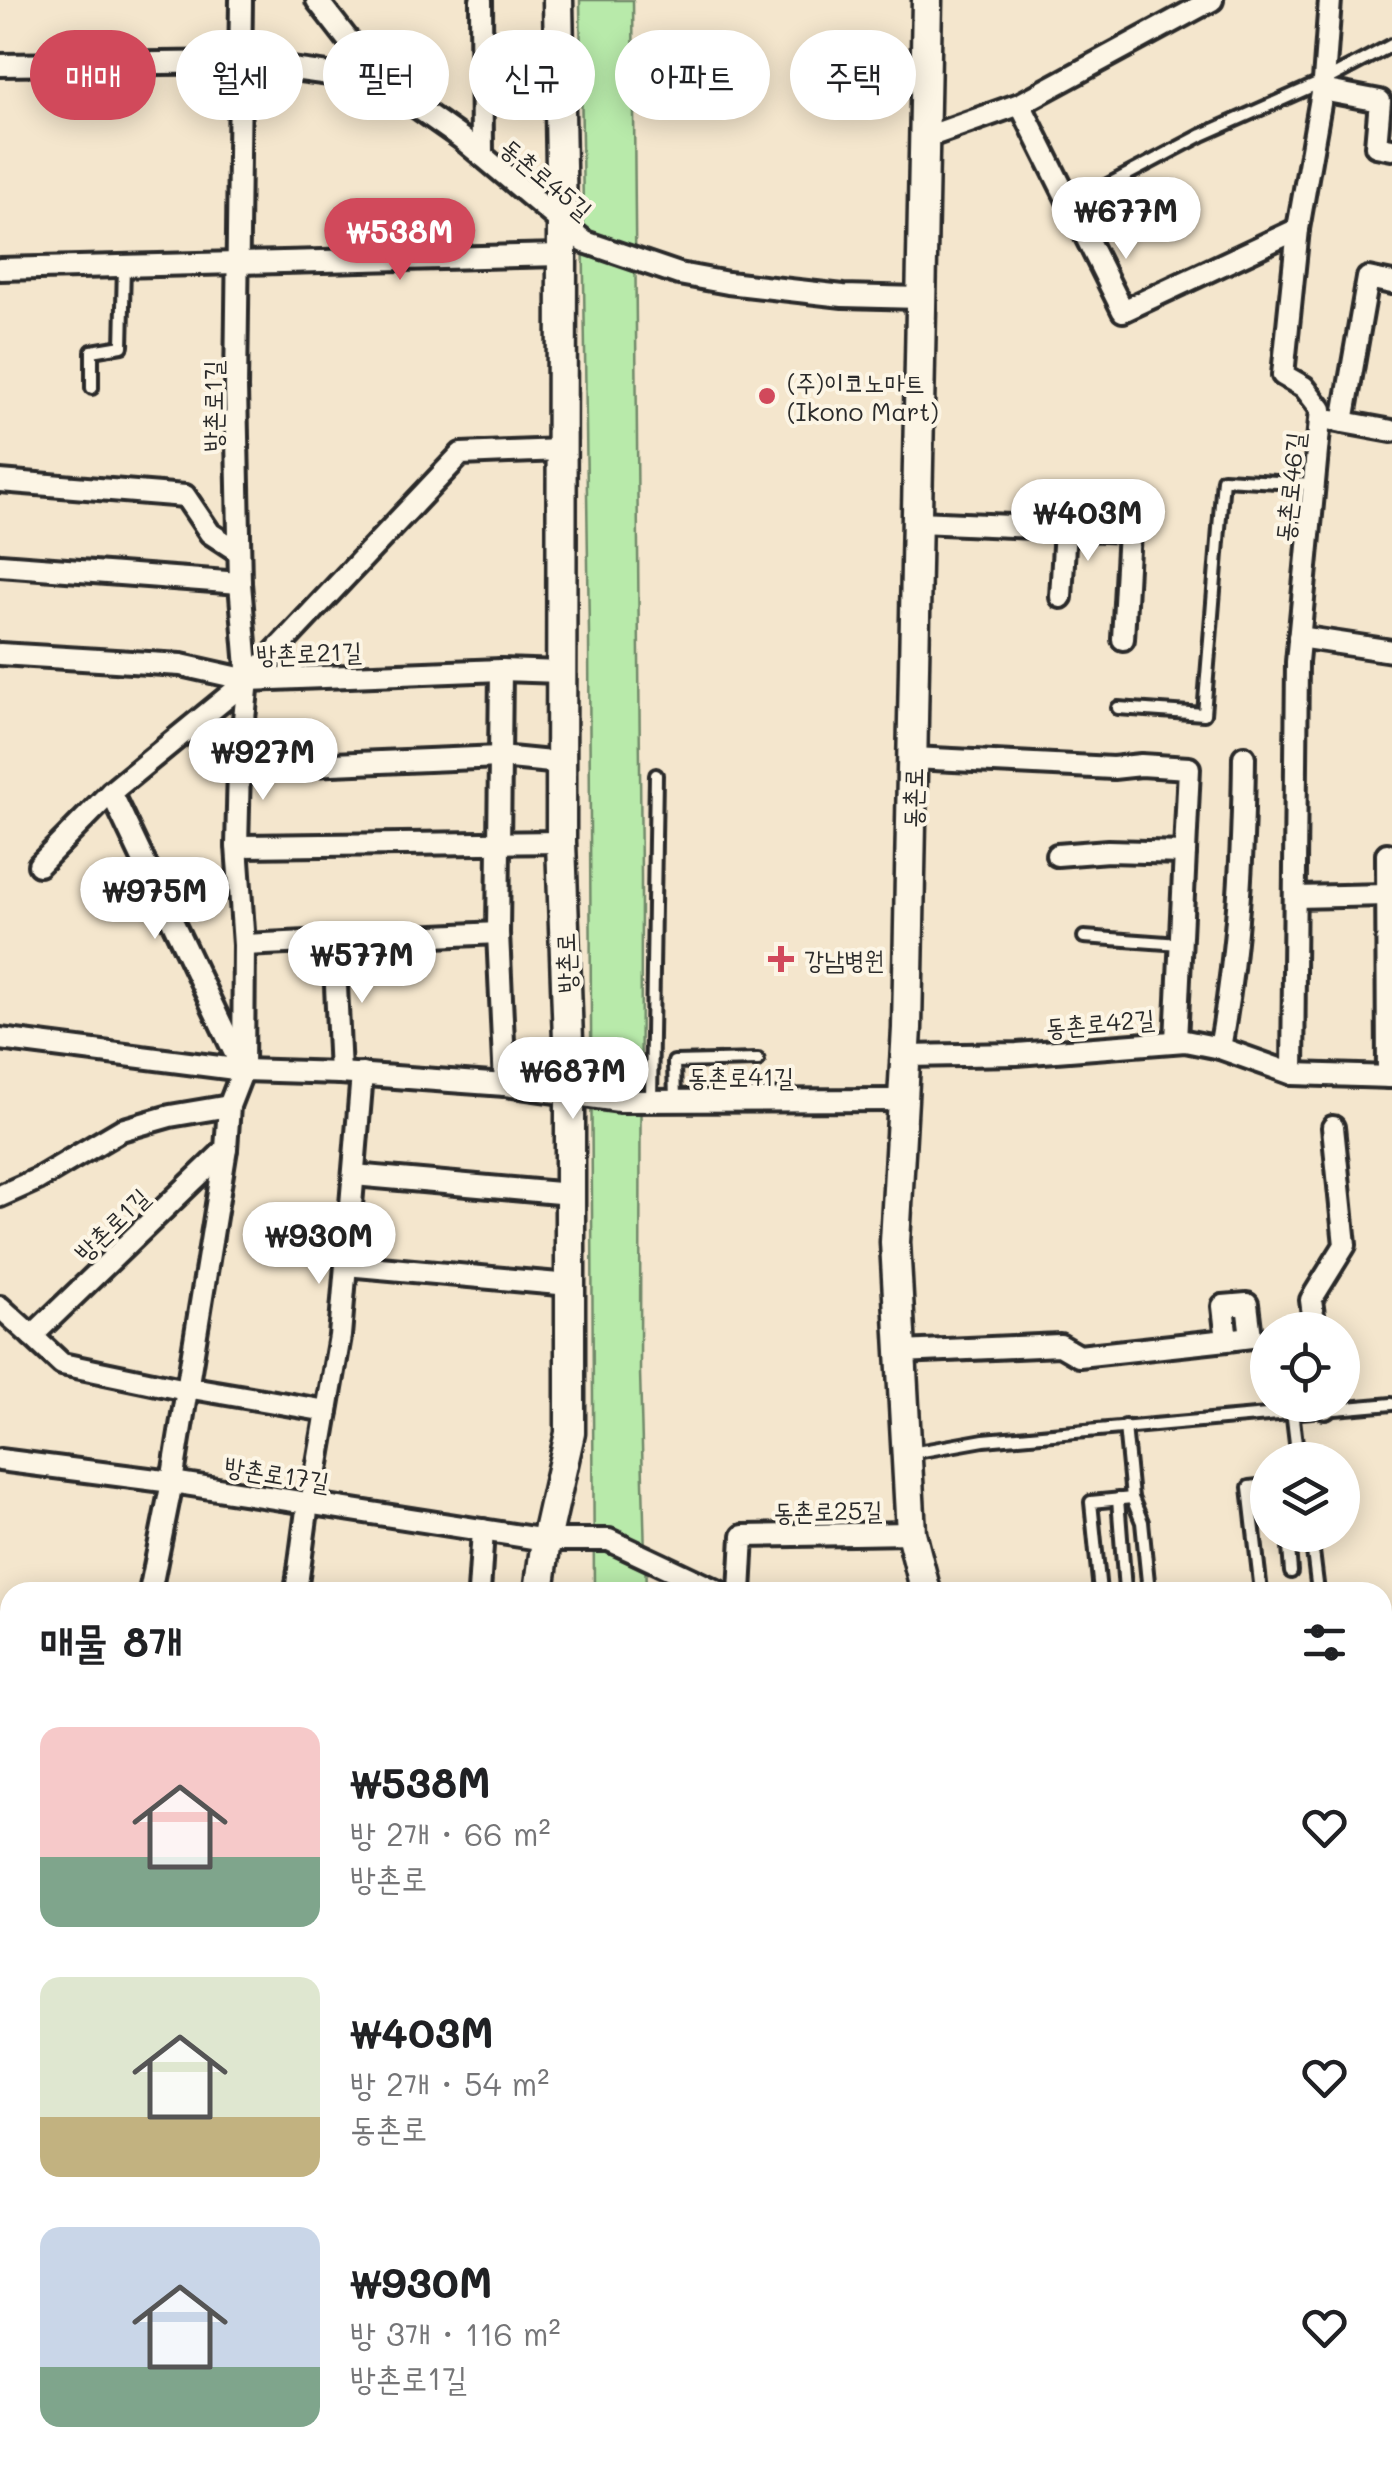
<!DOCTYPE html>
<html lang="ko">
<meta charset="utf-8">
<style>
body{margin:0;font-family:Mali,"Poor Story",sans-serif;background:#f6f6f6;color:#202124;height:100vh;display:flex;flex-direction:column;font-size:38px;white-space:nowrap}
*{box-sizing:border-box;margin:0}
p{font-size:32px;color:#757577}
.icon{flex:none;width:55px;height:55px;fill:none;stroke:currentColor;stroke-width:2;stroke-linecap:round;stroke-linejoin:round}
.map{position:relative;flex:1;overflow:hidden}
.drawer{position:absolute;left:0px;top:1582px;width:1392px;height:892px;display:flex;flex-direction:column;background:#fff;border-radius:30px 30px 0 0;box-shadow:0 5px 25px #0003}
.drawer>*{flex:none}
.top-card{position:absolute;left:30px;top:30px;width:1332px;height:90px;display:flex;gap:20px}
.controls{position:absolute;left:1250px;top:1312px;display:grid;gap:20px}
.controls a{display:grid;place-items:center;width:110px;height:110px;border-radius:50%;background:#fff;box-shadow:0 5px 25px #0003;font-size:50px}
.price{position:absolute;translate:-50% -85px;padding:0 22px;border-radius:35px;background:#fff;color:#222;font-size:32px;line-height:65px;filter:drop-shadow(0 2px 5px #0008)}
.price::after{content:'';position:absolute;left:50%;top:60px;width:30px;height:22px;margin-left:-15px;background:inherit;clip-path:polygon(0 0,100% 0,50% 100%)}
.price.on{background:#d1495b;color:#fff}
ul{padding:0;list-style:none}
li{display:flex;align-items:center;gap:30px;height:250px;padding:0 40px}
li span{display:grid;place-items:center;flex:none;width:280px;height:200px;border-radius:20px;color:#555}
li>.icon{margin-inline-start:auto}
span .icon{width:120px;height:120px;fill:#fffc;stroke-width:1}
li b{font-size:42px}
h2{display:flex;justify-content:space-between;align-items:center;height:120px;padding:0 40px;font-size:42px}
.chip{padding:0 35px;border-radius:45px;background:#fff;box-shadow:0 5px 25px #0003;font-size:35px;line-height:90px}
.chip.on{background:#d1495b;color:#fff}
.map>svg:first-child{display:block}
.built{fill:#eedbbc}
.green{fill:#b8eaaa;stroke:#728a6a;stroke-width:2.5}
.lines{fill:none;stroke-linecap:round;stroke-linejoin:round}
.stream{stroke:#6996a2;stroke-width:6}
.lane-casing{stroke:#2b2b2b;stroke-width:18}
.street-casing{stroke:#2b2b2b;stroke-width:28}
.secondary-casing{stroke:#2b2b2b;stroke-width:35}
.lane{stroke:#fcf5e5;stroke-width:10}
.street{stroke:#fcf5e5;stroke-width:20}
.secondary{stroke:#fcf5e5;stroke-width:28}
.poi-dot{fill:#d1495b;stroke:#fcf5e5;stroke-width:4}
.labels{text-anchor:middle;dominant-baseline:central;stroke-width:8;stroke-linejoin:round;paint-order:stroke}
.street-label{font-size:25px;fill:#2b2b2b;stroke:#fcf5e5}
.poi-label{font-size:25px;fill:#2b2b2b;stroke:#fcf5e5;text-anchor:start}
</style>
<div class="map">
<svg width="1392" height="2473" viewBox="0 0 1392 2473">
<rect width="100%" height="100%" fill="#f4e6cd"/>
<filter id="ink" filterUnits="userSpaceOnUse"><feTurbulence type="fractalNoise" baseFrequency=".01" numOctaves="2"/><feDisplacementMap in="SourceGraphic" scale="20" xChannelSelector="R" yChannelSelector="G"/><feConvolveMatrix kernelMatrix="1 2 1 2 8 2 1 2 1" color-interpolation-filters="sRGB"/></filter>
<g filter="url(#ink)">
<path class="built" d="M1382,1776H1392V2284L1383,2285Z"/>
<path class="green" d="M580,0H633L641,877L640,1372L646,1592H594L589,634Z"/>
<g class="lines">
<path class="stream" d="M0,1949H10"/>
<defs>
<g id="lane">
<path d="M1100,189L1202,135L1324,81L1392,45"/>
<path d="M92,388V351L122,346L124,266"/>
<path d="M1118,708L1204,714L1223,479L1313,484"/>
<path d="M1084,937L1180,944"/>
<path d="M651,1100L656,775"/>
<path d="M675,1101L674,1062L758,1060"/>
<path d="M1292,1410L1298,1460"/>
<path d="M1125,1426L1132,1498L1142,1522L1149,1592"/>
<path d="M911,1453L984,1440L1392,1404"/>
<path d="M1118,1499L1125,1590"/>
<path d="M1288,1535L1291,1572"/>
<path d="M1311,1535L1318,1592"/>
<path d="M1100,1592L1091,1502L1132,1498"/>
<path d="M1261,1592L1249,1487L1268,1485"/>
</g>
<g id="street">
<path d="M317,0L380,81L461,138L585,242L679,274L728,283L843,296L920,298"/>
<path d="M481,0L482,156"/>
<path d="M0,65L241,62L380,81"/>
<path d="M1322,90L1380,101L1376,146L1392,149"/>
<path d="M1020,104L1123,311L1298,229"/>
<path d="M924,138L1020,104L1212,0"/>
<path d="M0,269L561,255"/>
<path d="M1332,420L1392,431"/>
<path d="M1343,422L1368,278L1392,283"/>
<path d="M0,481L185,496L210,533L239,552"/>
<path d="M918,522L1129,531L1123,639"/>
<path d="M0,565L240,583"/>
<path d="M1061,597L1065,528"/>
<path d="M1299,637L1392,651"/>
<path d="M0,654L181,665L248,680L501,670L561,672"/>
<path d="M501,670L498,933L505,1085"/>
<path d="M913,758L1113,768L1141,765L1189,768L1176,1041"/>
<path d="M239,768L500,757L561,763"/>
<path d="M111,792L240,1064"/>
<path d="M237,846L561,842"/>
<path d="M1387,854L1388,1077"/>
<path d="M1057,855L1108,851L1185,853"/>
<path d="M39,865L111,792L248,680L461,454L561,450"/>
<path d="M1295,897L1387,895"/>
<path d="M334,942L340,1073"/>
<path d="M244,945L498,933"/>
<path d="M0,1039L243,1070L340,1073L505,1085L619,1101L905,1100"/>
<path d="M1220,1048C1238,952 1243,854 1244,757"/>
<path d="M906,1056L1017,1054L1185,1041L1220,1048L1293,1074L1392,1077"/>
<path d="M1293,1074L1297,662L1321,409L1304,387L1283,375L1298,229L1324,81L1330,0"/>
<path d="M354,1175L570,1194"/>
<path d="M0,1196L38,1179L121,1130L170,1116L229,1106"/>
<path d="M346,1265L570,1285"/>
<path d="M0,1307L32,1336L226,1149"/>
<path d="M1315,1330L1311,1300L1345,1245L1333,1127"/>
<path d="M32,1336L62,1364L186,1390"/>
<path d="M901,1352L1060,1345L1079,1356L1227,1340L1223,1306L1247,1304L1251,1337L1227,1340"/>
<path d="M186,1387L327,1411"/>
<path d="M1325,1405V1408"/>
<path d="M0,1460L172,1482L546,1540H609L719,1592"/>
<path d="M311,1504L340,1336L362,1074"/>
<path d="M150,1592L172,1482L226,1149L229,1106L243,1070L244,945L237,846L239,768L248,680L240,583L236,388L241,0"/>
<path d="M296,1592L308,1503"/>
<path d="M479,1592L483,1530"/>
<path d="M740,1592L743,1536L911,1533"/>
<path d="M0,1806L10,1814"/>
<path d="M0,1832L10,1829"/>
<path d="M0,1924L10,1925"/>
<path d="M0,1970L10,1971"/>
<path d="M0,2421L10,2422"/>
<path d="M339,2465L390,2473"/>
<path d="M839,2465L843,2473"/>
<path d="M2,2473L10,2448"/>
<path d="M75,2473L78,2465"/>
<path d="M149,2473L150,2465"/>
<path d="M688,2473L689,2465"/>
<path d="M1350,2473L1392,2463"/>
</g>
<g id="secondary">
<path d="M539,1592L546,1540L570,1433V1097L561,842L562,222L558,0"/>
<path d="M926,1592L911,1533L895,1242L907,1028L927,0"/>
<path d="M986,2465L1061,2473"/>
<path d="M1225,2465L1229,2473"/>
<path d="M420,2473L421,2465"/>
<path d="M1144,2473L1145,2465"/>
</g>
</defs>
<use href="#lane" class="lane-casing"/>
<use href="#street" class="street-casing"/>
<use href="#secondary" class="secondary-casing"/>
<use href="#lane" class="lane"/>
<use href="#street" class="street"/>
<use href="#secondary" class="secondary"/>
</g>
</g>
<g class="poi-dot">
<circle cx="767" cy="396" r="10"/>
<path d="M776 944h10v10h10v10h-10v10h-10v-10h-10v-10h10z"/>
</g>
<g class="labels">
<g class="street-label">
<text transform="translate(547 178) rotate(40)">동촌로45길</text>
<text transform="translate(212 406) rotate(-90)">방촌로1길</text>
<text transform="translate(1289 487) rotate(-84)">동촌로46길</text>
<text transform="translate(309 652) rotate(-2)">방촌로21길</text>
<text transform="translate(912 798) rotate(-89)">동촌로</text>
<text transform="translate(565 963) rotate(-92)">방촌로</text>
<text transform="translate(1100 1022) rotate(-5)">동촌로42길</text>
<text x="741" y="1076">동촌로41길</text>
<text transform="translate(111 1224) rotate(-44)">방촌로1길</text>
<text transform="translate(277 1473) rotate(9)">방촌로17길</text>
<text transform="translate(828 1510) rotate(-1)">동촌로25길</text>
</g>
<g class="poi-label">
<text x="787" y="382">(주)이코노마트<tspan x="787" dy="29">(Ikono Mart)</tspan></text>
<text x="804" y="959">강남병원</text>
</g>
</g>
</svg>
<div class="controls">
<a><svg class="icon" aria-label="locate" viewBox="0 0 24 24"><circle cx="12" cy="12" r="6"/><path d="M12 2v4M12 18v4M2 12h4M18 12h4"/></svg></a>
<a><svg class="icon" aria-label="layers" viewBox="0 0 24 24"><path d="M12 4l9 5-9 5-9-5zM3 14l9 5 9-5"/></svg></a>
</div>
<b class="price" style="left:1126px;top:262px">₩677M</b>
<b class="price on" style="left:400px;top:283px">₩538M</b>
<b class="price" style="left:1088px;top:564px">₩403M</b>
<b class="price" style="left:263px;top:803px">₩927M</b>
<b class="price" style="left:155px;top:942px">₩975M</b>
<b class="price" style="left:362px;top:1006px">₩577M</b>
<b class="price" style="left:573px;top:1122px">₩687M</b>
<b class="price" style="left:319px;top:1287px">₩930M</b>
<div class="top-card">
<a class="chip on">매매</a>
<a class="chip">월세</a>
<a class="chip">필터</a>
<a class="chip">신규</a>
<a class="chip">아파트</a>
<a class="chip">주택</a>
</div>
<section class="drawer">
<h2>매물 8개<svg class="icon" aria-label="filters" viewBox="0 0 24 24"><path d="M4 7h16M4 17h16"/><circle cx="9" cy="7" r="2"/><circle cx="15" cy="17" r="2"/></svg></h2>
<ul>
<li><span style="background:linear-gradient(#f6c9c9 65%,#7fa58c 0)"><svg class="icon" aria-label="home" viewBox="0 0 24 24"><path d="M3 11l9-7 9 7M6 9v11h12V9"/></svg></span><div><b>₩538M</b><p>방 2개 · 66 m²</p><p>방촌로</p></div><svg class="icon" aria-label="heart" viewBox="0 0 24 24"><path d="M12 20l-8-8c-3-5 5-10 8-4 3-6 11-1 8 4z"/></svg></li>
<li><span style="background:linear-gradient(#dfe7d0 70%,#c2b280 0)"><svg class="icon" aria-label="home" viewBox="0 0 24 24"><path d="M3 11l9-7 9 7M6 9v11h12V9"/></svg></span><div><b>₩403M</b><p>방 2개 · 54 m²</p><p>동촌로</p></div><svg class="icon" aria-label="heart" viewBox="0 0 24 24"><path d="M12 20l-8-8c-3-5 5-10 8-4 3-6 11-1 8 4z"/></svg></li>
<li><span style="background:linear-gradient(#c9d6e8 70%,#7fa58c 0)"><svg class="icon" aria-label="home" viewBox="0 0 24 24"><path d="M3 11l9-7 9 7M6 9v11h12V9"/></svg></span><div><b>₩930M</b><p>방 3개 · 116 m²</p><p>방촌로1길</p></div><svg class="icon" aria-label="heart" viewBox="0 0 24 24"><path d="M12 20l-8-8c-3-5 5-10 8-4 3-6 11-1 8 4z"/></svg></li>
</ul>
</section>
</div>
